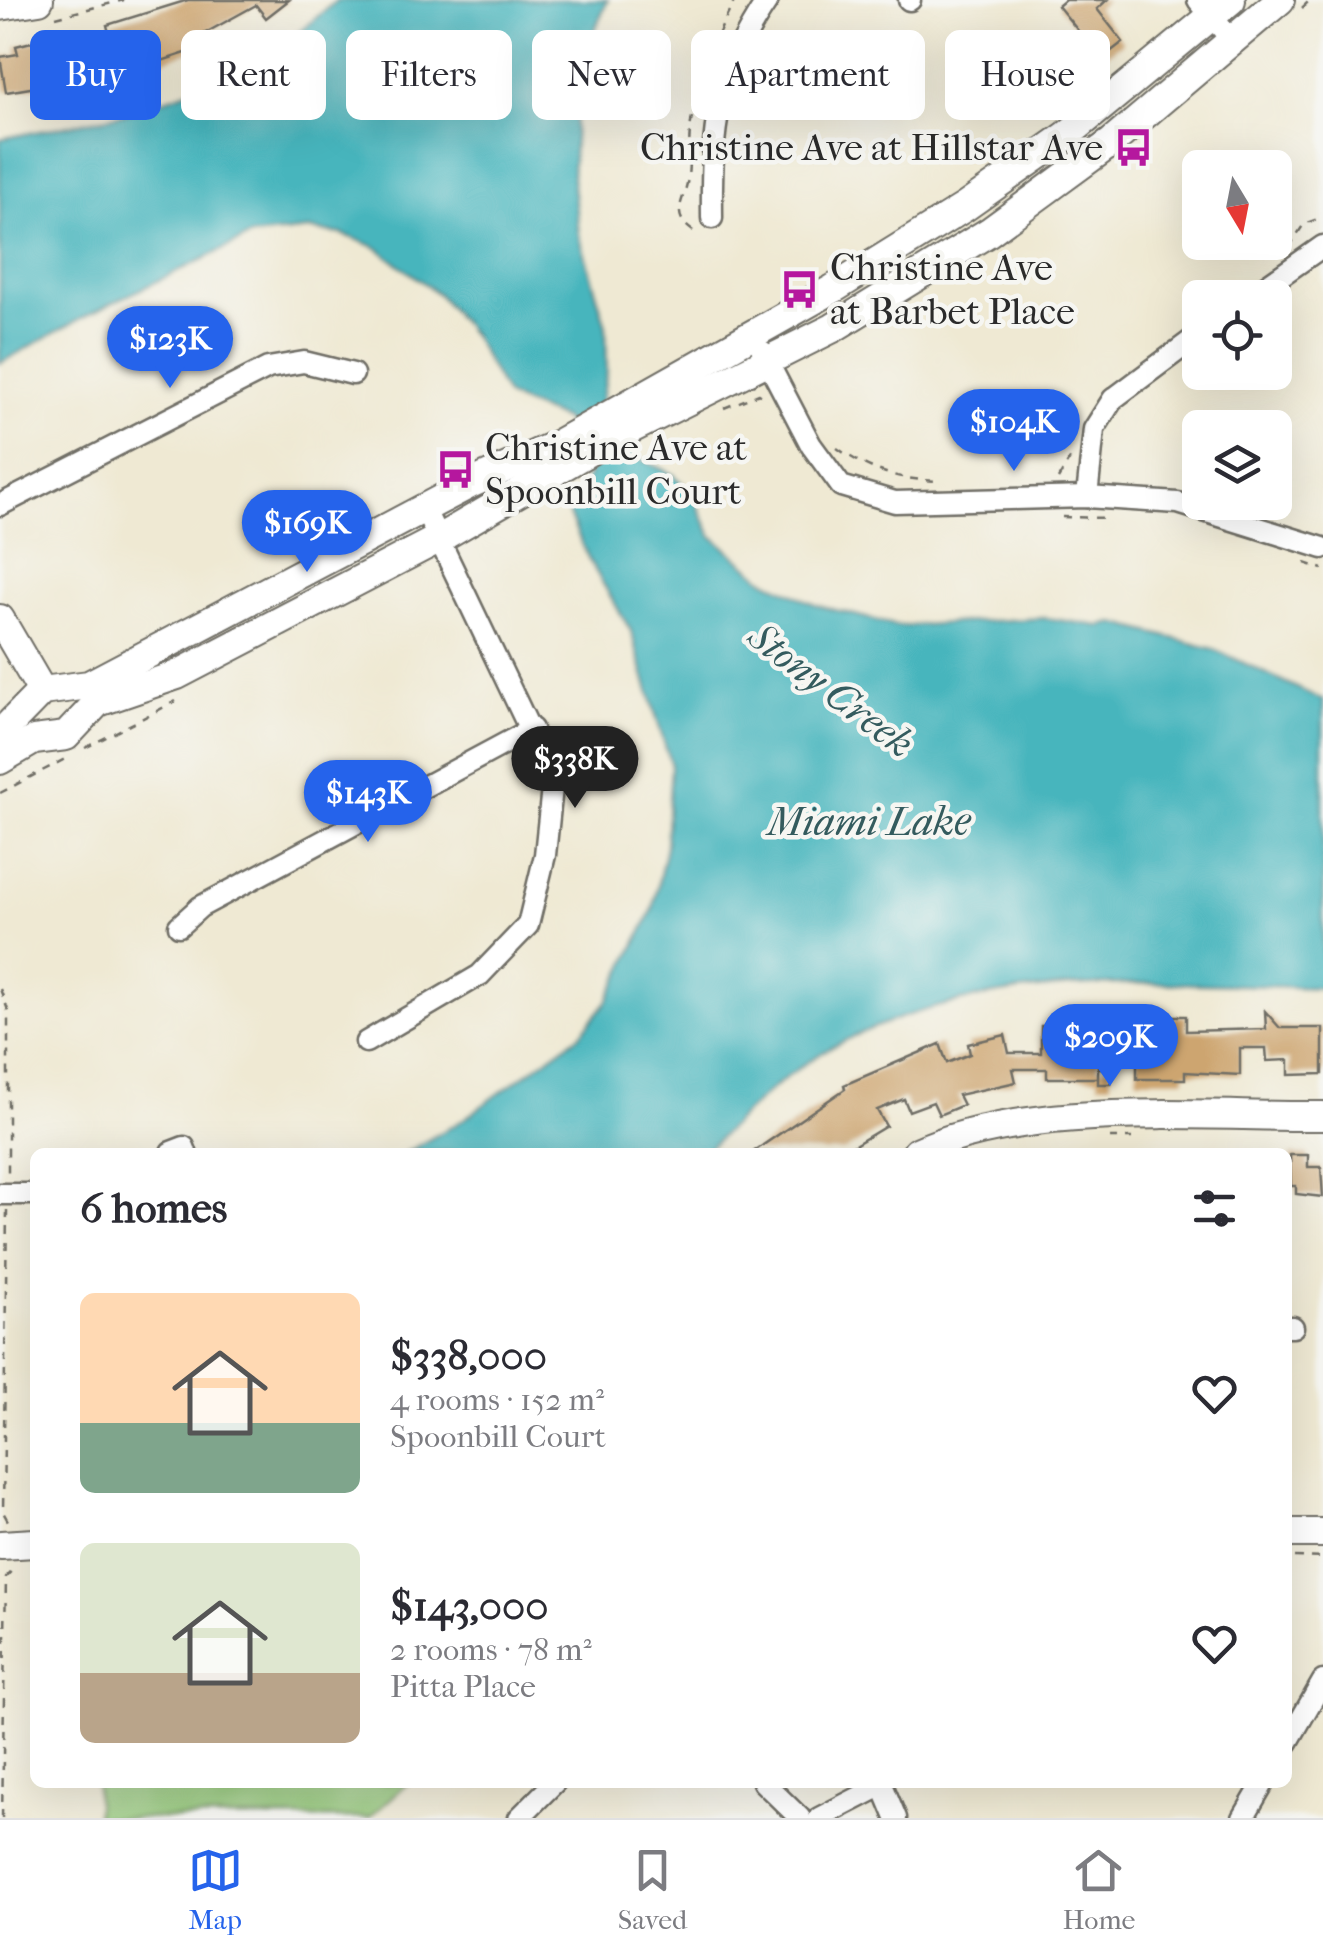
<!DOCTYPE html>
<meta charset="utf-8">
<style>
body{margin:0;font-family:"IM FELL French Canon",serif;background:#f2f2f3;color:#2b2b33;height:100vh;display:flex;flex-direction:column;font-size:38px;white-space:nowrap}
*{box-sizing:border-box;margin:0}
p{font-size:32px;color:#7c7c81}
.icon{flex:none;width:55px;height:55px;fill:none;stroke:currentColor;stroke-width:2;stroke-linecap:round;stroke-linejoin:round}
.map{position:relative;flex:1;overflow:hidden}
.side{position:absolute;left:30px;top:1148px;width:1262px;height:640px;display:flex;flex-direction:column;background:#fff;border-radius:15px;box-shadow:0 10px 40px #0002}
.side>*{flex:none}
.guide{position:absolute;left:30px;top:30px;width:1265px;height:90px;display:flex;gap:20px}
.needle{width:65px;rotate:170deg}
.controls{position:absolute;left:1182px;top:150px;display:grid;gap:20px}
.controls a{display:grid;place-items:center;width:110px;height:110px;border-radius:15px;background:#fff;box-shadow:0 10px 40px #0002;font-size:50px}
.price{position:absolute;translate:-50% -85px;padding:0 22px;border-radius:35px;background:#2563eb;color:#fff;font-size:32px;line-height:65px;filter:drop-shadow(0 2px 5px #0008)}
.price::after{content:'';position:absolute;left:50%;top:60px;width:30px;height:22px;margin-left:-15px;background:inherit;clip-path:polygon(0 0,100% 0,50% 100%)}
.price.current{background:#222;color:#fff}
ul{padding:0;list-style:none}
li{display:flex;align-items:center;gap:30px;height:250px;padding:0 50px}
li span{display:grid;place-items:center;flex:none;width:280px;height:200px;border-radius:15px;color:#555}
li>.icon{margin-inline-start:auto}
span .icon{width:120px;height:120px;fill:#fffc;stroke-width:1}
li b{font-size:42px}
h2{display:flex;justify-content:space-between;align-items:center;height:120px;padding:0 50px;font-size:42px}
.tag{padding:0 35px;border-radius:15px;background:#fff;box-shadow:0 10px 40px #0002;font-size:35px;line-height:90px}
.tag.current{background:#2563eb;color:#fff}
.dock{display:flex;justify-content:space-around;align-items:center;height:140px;border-top:2px solid #e1e1e2;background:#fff;font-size:28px;color:#7c7c81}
.dock a{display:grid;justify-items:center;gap:5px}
.dock .current{color:#2563eb}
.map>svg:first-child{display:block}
.green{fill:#92c677;stroke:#5e7851;stroke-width:2.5}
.water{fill:#46b5bd;stroke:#387074;stroke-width:2.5}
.building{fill:#cda570}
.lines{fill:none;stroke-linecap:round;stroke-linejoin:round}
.street-casing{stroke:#706e66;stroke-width:25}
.secondary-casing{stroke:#706e66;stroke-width:32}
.path{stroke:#706e66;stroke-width:2.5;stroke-dasharray:8 8;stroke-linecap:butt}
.street{stroke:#fff;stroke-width:20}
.secondary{stroke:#fff;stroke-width:28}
.labels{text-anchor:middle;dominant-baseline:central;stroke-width:9;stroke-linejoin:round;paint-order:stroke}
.poi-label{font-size:38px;fill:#2b2b2b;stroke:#f6f6f2;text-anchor:start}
.water-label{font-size:40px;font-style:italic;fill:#345b5e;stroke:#f6f6f2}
</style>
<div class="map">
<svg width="1323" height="1818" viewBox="0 0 1323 1818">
<rect width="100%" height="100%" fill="#f6f6f2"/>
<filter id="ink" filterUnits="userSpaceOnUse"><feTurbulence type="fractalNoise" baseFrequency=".01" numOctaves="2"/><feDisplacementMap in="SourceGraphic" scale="20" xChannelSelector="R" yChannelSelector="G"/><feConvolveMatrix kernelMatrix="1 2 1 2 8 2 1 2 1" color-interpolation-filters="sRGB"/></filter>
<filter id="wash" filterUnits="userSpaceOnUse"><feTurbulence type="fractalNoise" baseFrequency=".0048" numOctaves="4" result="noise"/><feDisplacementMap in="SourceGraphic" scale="40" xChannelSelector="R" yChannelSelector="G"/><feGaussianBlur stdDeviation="2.25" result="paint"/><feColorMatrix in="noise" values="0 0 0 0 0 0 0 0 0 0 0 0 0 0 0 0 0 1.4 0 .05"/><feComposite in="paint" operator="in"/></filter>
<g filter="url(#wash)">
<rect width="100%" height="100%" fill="#efe9d3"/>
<path class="green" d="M96,1783V1782L408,1783L369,1818H96Z"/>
<path class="water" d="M337,0H608L590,41L575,122L572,178L579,234L606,326L607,372L601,404L622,450L674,475L692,493L712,536L762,578L816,605L898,626L1045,618L1100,626L1115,623L1214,649L1323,700V988C1164,983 989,969 842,1042C789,1068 746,1111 705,1152H407L461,1121L580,1035L608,1000L653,909L666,846L671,766L631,631L589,560L563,501L581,493L591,467L565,420L507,397L472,335L438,294L376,247L342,234L310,230L251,236L91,313L0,363V139L128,113L198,87L249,75Z"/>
<g id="blocks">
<g class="building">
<path d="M188,0H289L266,18L256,5L189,42L192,51L146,66L147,70L126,76L122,62L90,71L91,78L6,92L0,57L18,54L16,46L66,33L70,58L102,53L97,37L109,33L107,25Z"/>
<path d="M1065,0H1107L1097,9L1123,42L1101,59L1058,6Z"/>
<path d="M1265,1011L1280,1028H1323V1074L1289,1075V1060L1267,1061L1266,1048H1240V1075L1185,1072V1079H1137V1052H1126V1029L1173,1030V1016H1186V1031L1266,1029Z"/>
<path d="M1112,1025V1039H1098V1068H1111V1084H1098V1069V1078H1047V1069H1013L1016,1082L958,1095L963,1105L939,1115L933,1102L909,1111L904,1099L877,1110L886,1126L843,1152H753L845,1089L844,1085L940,1044L947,1063L970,1054L968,1044L1005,1035L1009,1053H1041V1026Z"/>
<path d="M1290,1155H1308V1167H1321L1323,1197L1296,1194V1186H1291Z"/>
</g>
</g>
</g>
<g filter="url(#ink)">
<use href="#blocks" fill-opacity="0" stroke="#706e66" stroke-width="2.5"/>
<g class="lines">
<defs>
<g id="street">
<path d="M909,0H910"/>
<path d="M1198,0L1234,43"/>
<path d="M712,218C711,128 716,76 768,0"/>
<path d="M1249,298L1323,246"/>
<path d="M762,351L811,445L841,486L895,502L1087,497L1178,503L1323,548"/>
<path d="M1087,497L1094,429L1113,399L1200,334"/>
<path d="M0,505L268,368L304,362L353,374"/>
<path d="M179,926L200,907L532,729"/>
<path d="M366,1042L480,975L528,925L545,855L553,778L424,508"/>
<path d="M171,1152L184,1147L186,1152"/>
<path d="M0,1194H35"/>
<path d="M1288,1327H1293"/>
<path d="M1288,1742L1323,1681"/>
<path d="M763,1782L800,1818"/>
<path d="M881,1782L896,1818"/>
<path d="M519,1818L555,1782"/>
<path d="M819,1818L881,1786"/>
<path d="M1243,1818L1264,1782"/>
</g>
<g id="secondary">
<path d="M0,6L39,0"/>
<path d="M0,619L42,691"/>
<path d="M0,734L42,691L89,685L470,484L560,443L833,289L965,207L1066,136L1231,0"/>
<path d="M0,760L34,740L66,736L98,702L177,675L440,538L605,442L833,328L989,232L1112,142L1280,0"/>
<path d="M917,1152C1030,1100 1199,1117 1323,1116"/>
<path d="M1288,1533H1323"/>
<path d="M1,1545L35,1543"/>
</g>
</defs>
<use href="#street" class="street-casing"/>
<use href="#secondary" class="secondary-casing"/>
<g class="path">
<path d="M1302,8L1310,0"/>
<path d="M56,17L124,0"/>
<path d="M693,231C668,214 686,199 688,177C690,159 688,141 691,123C697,79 715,39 735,0"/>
<path d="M1289,247L1304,224L1323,217"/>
<path d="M724,408L759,394L766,400"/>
<path d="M837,448C871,472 900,480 941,481"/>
<path d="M1058,479L1071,457"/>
<path d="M1062,517L1109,518"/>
<path d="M1305,563L1323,569"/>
<path d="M85,748L176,701"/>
<path d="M0,793L65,759"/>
<path d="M0,989L8,1010V1174"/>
<path d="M1110,1138H1132"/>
<path d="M7,1210L3,1512L8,1521"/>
<path d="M1295,1557L1323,1558"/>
<path d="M2,1818L6,1577L15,1567"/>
</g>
<use href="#street" class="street"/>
<use href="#secondary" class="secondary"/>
</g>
</g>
<defs>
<symbol id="bus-bare" viewBox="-9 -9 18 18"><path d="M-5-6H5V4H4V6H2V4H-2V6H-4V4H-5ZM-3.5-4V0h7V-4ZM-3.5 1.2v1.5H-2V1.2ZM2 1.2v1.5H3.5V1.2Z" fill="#b5179e" stroke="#f6f6f2" stroke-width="2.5" paint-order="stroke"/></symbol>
</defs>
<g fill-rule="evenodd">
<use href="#bus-bare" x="1106" y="120" width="55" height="55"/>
<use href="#bus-bare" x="772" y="262" width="55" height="55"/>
<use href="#bus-bare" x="428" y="442" width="55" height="55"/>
</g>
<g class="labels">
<g class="poi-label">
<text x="1103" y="147" text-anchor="end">Christine Ave at Hillstar Ave</text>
<text x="830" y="267">Christine Ave<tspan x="830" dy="44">at Barbet Place</tspan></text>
<text x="485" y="447">Christine Ave at<tspan x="485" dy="44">Spoonbill Court</tspan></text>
</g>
<g class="water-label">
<text transform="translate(831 690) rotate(37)">Stony Creek</text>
<text x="869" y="822">Miami Lake</text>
</g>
</g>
</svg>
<div class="controls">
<a><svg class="needle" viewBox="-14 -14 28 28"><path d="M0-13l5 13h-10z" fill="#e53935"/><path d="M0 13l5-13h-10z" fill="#7c7c81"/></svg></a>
<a><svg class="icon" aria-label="locate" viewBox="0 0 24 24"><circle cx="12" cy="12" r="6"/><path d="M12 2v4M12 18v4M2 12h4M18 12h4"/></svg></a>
<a><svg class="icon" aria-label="layers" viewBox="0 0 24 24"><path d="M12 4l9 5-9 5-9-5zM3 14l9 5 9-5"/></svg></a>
</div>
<b class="price" style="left:170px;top:391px">$123K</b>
<b class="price" style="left:1014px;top:474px">$104K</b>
<b class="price" style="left:307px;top:575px">$169K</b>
<b class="price current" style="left:575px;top:811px">$338K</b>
<b class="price" style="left:368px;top:845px">$143K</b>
<b class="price" style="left:1110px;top:1089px">$209K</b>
<div class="guide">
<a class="tag current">Buy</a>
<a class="tag">Rent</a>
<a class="tag">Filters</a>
<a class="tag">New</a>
<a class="tag">Apartment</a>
<a class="tag">House</a>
</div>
<section class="side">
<h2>6 homes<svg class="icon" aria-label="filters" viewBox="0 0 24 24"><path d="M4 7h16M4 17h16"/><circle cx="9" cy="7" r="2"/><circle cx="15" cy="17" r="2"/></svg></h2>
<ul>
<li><span style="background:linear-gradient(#ffd9b3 65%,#7fa58c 0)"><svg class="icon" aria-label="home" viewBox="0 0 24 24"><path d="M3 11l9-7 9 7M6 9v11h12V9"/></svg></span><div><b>$338,000</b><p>4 rooms · 152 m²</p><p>Spoonbill Court</p></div><svg class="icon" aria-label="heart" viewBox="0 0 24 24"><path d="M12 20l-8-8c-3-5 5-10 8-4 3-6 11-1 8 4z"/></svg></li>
<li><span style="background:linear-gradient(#dfe7d0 65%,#b9a48a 0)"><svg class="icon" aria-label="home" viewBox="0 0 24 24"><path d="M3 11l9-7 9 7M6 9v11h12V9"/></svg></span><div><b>$143,000</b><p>2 rooms · 78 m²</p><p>Pitta Place</p></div><svg class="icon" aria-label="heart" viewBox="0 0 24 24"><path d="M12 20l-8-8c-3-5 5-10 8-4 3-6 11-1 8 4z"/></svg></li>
</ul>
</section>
</div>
<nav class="dock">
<a class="current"><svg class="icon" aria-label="map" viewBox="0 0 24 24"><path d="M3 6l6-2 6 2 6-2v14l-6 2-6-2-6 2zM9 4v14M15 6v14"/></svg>Map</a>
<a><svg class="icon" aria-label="saved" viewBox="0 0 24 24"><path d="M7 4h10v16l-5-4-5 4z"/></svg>Saved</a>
<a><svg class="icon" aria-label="home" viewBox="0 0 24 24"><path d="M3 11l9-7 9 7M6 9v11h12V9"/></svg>Home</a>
</nav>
